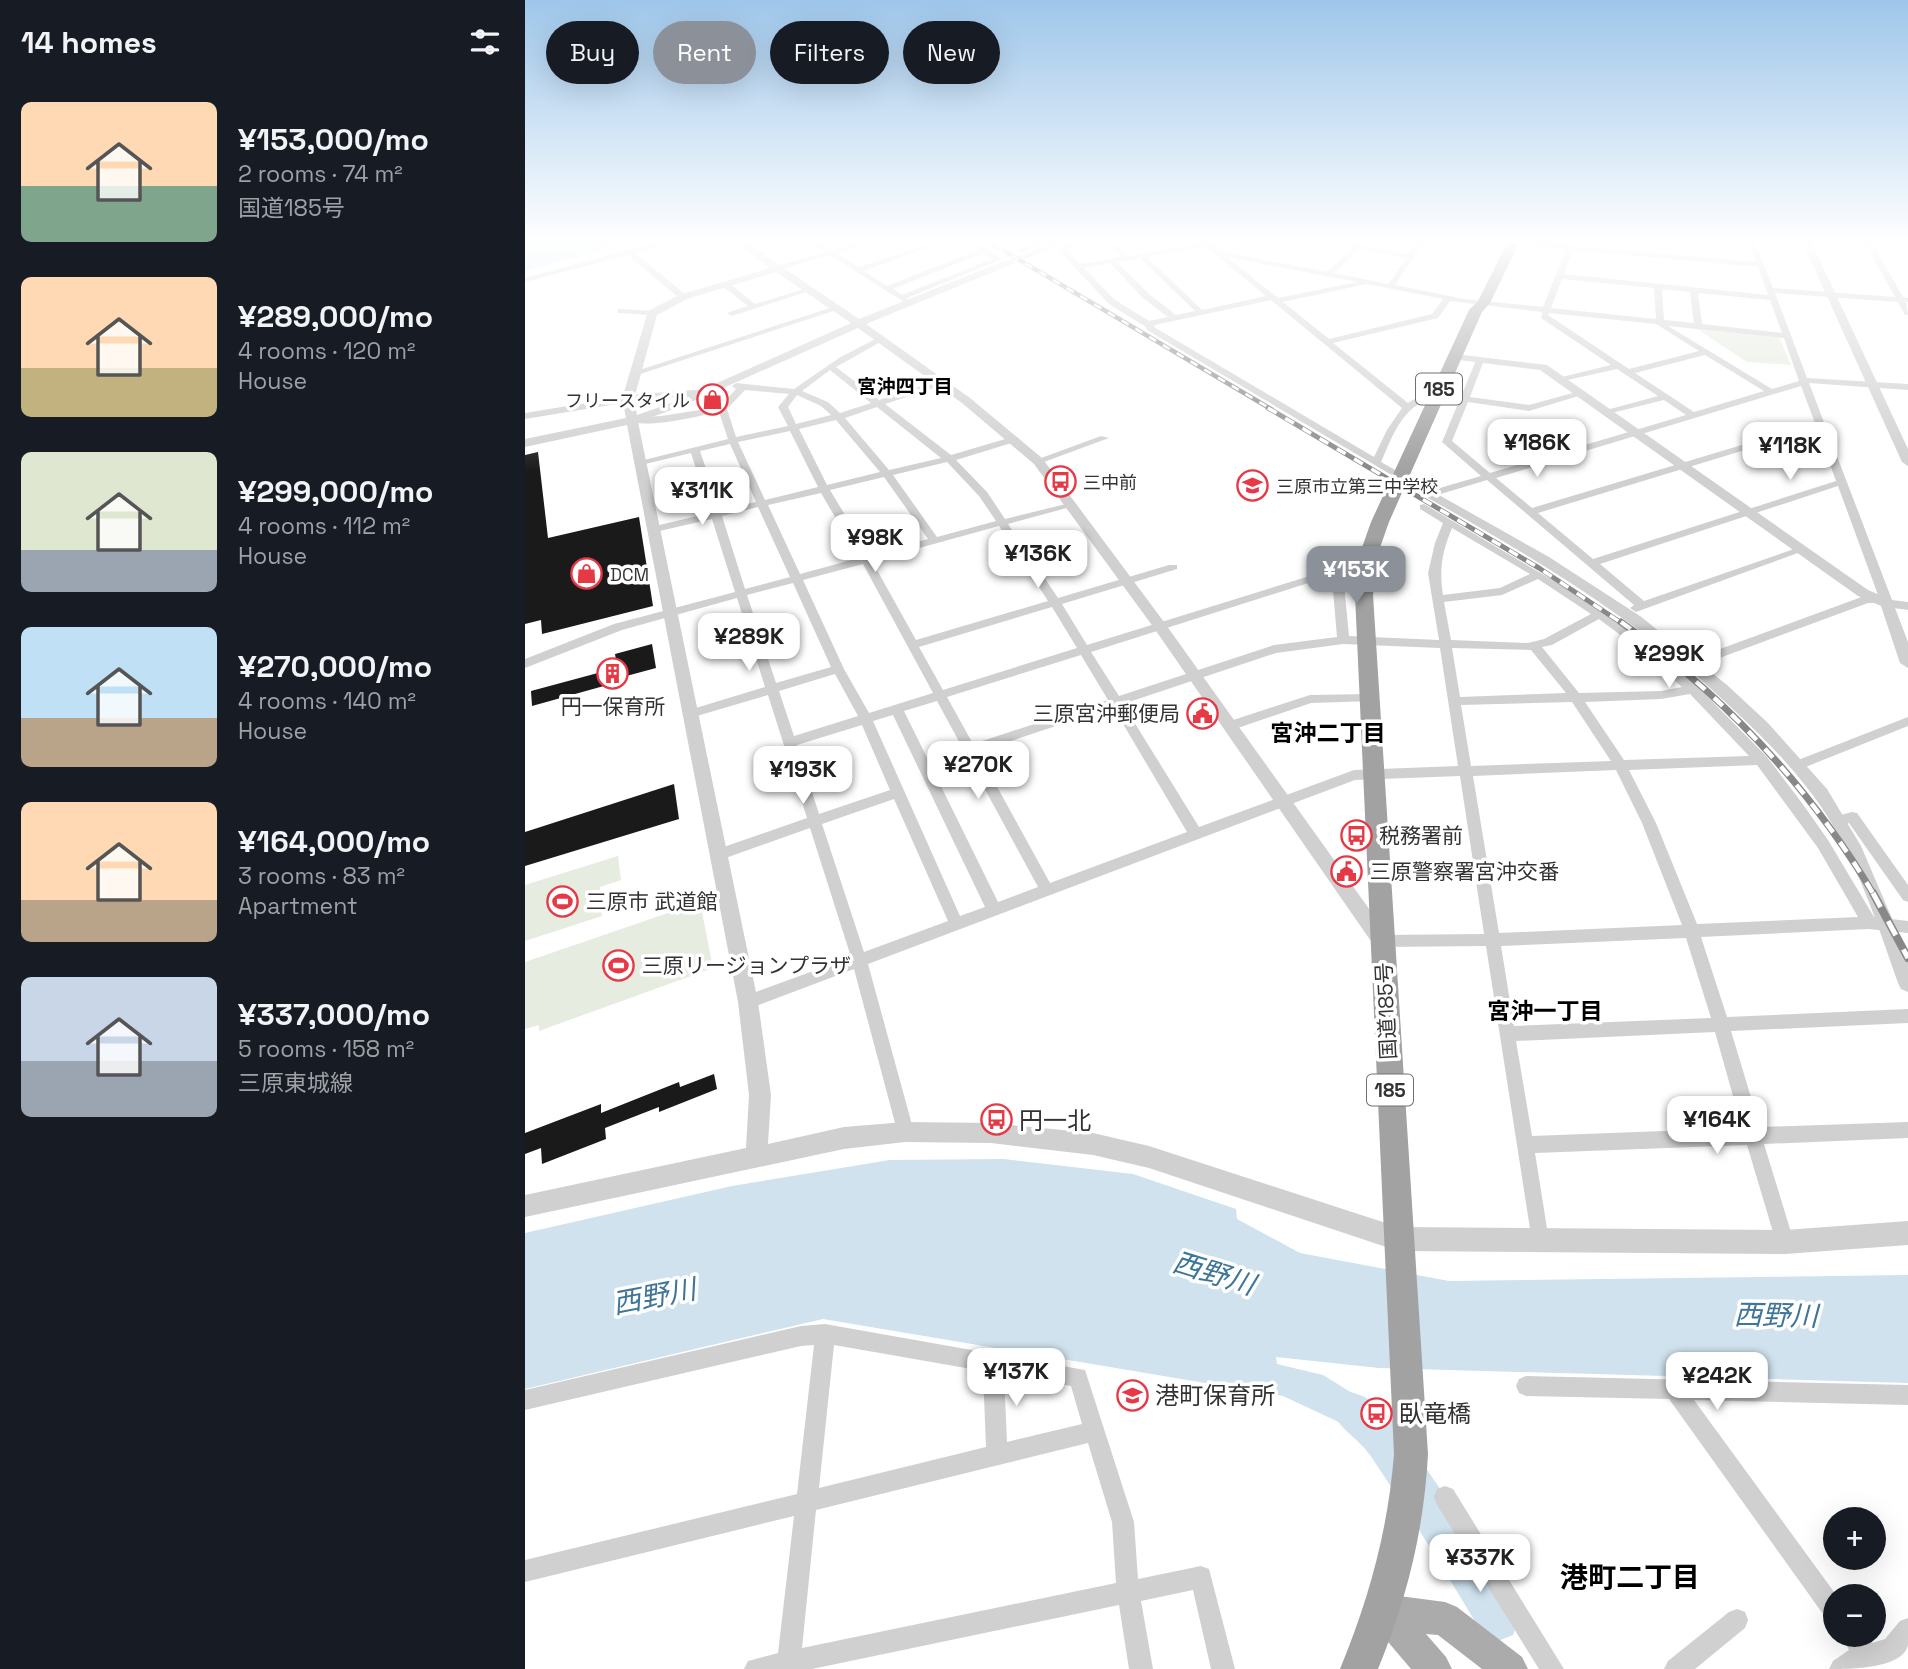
<!DOCTYPE html>
<meta charset="utf-8">
<style>
body{margin:0;font-family:"Space Grotesk","Noto Sans JP",sans-serif;background:#20242c;color:#f1f3f6;height:100vh;display:flex;flex-direction:column;font-size:26px;white-space:nowrap}
*{box-sizing:border-box;margin:0}
p{font-size:23px;color:#9ea1a6}
.icon{flex:none;width:38px;height:38px;fill:none;stroke:currentColor;stroke-width:2;stroke-linecap:round;stroke-linejoin:round}
.map{position:relative;flex:1;overflow:hidden}
.panel{display:flex;flex-direction:column;background:#171b24;width:525px}
.panel>*{flex:none}
.banner{position:absolute;left:21px;top:21px;width:665px;height:63px;display:flex;gap:14px}
.tools{position:absolute;left:1298px;top:1507px;display:grid;gap:14px}
.tools a{display:grid;place-items:center;width:63px;height:63px;border-radius:50%;background:#171b24;box-shadow:0 7px 28px #0002;font-size:35px}
.price{position:absolute;translate:-50% -60px;padding:0 16px;border-radius:14px;background:#fff;color:#222;font-size:23px;line-height:46px;filter:drop-shadow(0 2px 4px #0008)}
.price::after{content:'';position:absolute;left:50%;top:42px;width:21px;height:16px;margin-left:-10px;background:inherit;clip-path:polygon(0 0,100% 0,50% 100%)}
.price.active{background:#8c9099;color:#fff}
ul{padding:0;list-style:none}
li{display:flex;align-items:center;gap:21px;height:175px;padding:0 21px}
li span{display:grid;place-items:center;flex:none;width:196px;height:140px;border-radius:10px;color:#555}
li>.icon{margin-inline-start:auto}
span .icon{width:84px;height:84px;fill:#fffc;stroke-width:1}
li b{font-size:30px}
h2{display:flex;justify-content:space-between;align-items:center;height:84px;padding:0 21px;font-size:30px}
.tag{padding:0 24px;border-radius:32px;background:#171b24;box-shadow:0 7px 28px #0002;font-size:24px;line-height:63px}
.tag.active{background:#8c9099;color:#fff}
main{display:flex;flex:1;min-height:0}
.map>svg:first-child{display:block}
.green{fill:#e6ecdf}
.water{fill:#cfe2ee}
.lines{fill:none;stroke-linecap:round;stroke-linejoin:round}
.river{fill:#cfe2ee;fill-rule:evenodd}
.building{fill:#1a1a1a}
.minor{fill:#d0d0d0;fill-rule:evenodd}
.tertiary{fill:#d0d0d0;fill-rule:evenodd}
.primary{fill:#ababab;fill-rule:evenodd}
.trunk{fill:#a2a2a2;fill-rule:evenodd}
.rail-far3-casing{stroke:#888;stroke-width:4.5}
.rail-far2-casing{stroke:#888;stroke-width:5}
.rail-far1-casing{stroke:#888;stroke-width:7}
.rail-casing{stroke:#888;stroke-width:8}
.rail-far3{stroke:#fff;stroke-width:2.5;stroke-dasharray:8;stroke-linecap:butt}
.rail-far2{stroke:#fff;stroke-width:3.5;stroke-dasharray:10;stroke-linecap:butt}
.rail-far1{stroke:#fff;stroke-width:4.5;stroke-dasharray:12;stroke-linecap:butt}
.rail{stroke:#fff;stroke-width:5;stroke-dasharray:16;stroke-linecap:butt}
.labels{text-anchor:middle;dominant-baseline:central;stroke-width:7;stroke-linejoin:round;paint-order:stroke}
.far-poi-label{font-size:18px;fill:#333;stroke:#fff;text-anchor:start}
.far-neighbourhood-label{font-size:19px;font-weight:bold;fill:#000;stroke:#fff}
.shield{fill:#fff;stroke:#707070;stroke-width:2}
.shield-label{font-size:19px;font-weight:bold;fill:#333}
.poi-label{font-size:21px;fill:#333;stroke:#fff;text-anchor:start}
.street-label{font-size:21px;fill:#333;stroke:#fff}
.neighbourhood-label{font-size:23px;font-weight:bold;fill:#000;stroke:#fff}
.near-poi-label{font-size:24px;fill:#333;stroke:#fff;text-anchor:start}
.near-water-label{font-size:28px;font-style:italic;fill:#3f7597;stroke:#fff}
.near-neighbourhood-label{font-size:28px;font-weight:bold;fill:#000;stroke:#fff}
</style>
<main>
<section class="panel">
<h2>14 homes<svg class="icon" aria-label="filters" viewBox="0 0 24 24"><path d="M4 7h16M4 17h16"/><circle cx="9" cy="7" r="2"/><circle cx="15" cy="17" r="2"/></svg></h2>
<ul>
<li><span style="background:linear-gradient(#ffd9b3 60%,#7fa58c 0)"><svg class="icon" aria-label="home" viewBox="0 0 24 24"><path d="M3 11l9-7 9 7M6 9v11h12V9"/></svg></span><div><b>¥153,000/mo</b><p>2 rooms · 74 m²</p><p>国道185号</p></div></li>
<li><span style="background:linear-gradient(#ffd9b3 65%,#c2b280 0)"><svg class="icon" aria-label="home" viewBox="0 0 24 24"><path d="M3 11l9-7 9 7M6 9v11h12V9"/></svg></span><div><b>¥289,000/mo</b><p>4 rooms · 120 m²</p><p>House</p></div></li>
<li><span style="background:linear-gradient(#dfe7d0 70%,#9aa5b1 0)"><svg class="icon" aria-label="home" viewBox="0 0 24 24"><path d="M3 11l9-7 9 7M6 9v11h12V9"/></svg></span><div><b>¥299,000/mo</b><p>4 rooms · 112 m²</p><p>House</p></div></li>
<li><span style="background:linear-gradient(#bfe0f5 65%,#b9a48a 0)"><svg class="icon" aria-label="home" viewBox="0 0 24 24"><path d="M3 11l9-7 9 7M6 9v11h12V9"/></svg></span><div><b>¥270,000/mo</b><p>4 rooms · 140 m²</p><p>House</p></div></li>
<li><span style="background:linear-gradient(#ffd9b3 70%,#b9a48a 0)"><svg class="icon" aria-label="home" viewBox="0 0 24 24"><path d="M3 11l9-7 9 7M6 9v11h12V9"/></svg></span><div><b>¥164,000/mo</b><p>3 rooms · 83 m²</p><p>Apartment</p></div></li>
<li><span style="background:linear-gradient(#c9d6e8 60%,#9aa5b1 0)"><svg class="icon" aria-label="home" viewBox="0 0 24 24"><path d="M3 11l9-7 9 7M6 9v11h12V9"/></svg></span><div><b>¥337,000/mo</b><p>5 rooms · 158 m²</p><p>三原東城線</p></div></li>
</ul>
</section>
<div class="map">
<svg width="1383" height="1669" viewBox="0 0 1383 1669">
<rect width="100%" height="100%" fill="#fff"/>
<g class="green">
<path d="M1172,329L1254,337L1266,365L1222,362Z"/>
<path d="M93,856L96,880L75,887L77,916L0,941V885Z"/>
<path d="M175,902L188,968L14,1031V1025L0,1029V962Z"/>
</g>
<g class="water">
<path d="M0,239H118L0,271Z"/>
<path d="M479,1159L608,1174L711,1209L712,1219L775,1253L924,1281L1383,1275V1383L854,1368L751,1357L752,1364L798,1375L856,1411L850,1451L818,1424L758,1396L298,1319L0,1389V1233L207,1186L365,1160Z"/>
</g>
<g class="lines">
<path class="river" d="M826,1392L840,1397L865,1416L931,1512L988,1605L994,1620L988,1635L973,1641L958,1635C922,1574 885,1514 845,1455C833,1438 815,1430 807,1411L812,1397Z"/>
</g>
<g class="building">
<path d="M13,452L23,538L114,517L128,606L17,634L16,620L0,624V455Z"/>
<path d="M127,644L131,668L94,678L90,654Z"/>
<path d="M84,670L86,684L7,706L6,691Z"/>
<path d="M149,784L154,819L0,866V832Z"/>
<path d="M189,1074L192,1089L134,1112V1107L80,1128L81,1139L17,1164L16,1148L0,1154V1133L76,1104V1113L154,1082L155,1087Z"/>
</g>
<g class="lines">
<g class="minor">
<path d="M145,239H156L110,253L161,295V299H155L103,255L0,282V278Z"/>
<path d="M282,239H289L307,250L345,239H355L312,253L334,267L418,239H427L339,271L362,286L453,250L437,239H445L477,259L382,298L386,302L382,304L305,255L249,271V267L300,252ZM458,253L467,259L377,295L368,289Z"/>
<path d="M518,239H528L498,252L491,250Z"/>
<path d="M553,239H562L542,251L555,264L596,257L578,239H585L603,256L676,243L673,239H680L683,241L711,239L688,245L695,251L802,272L828,247L795,239H807L883,254L894,239H900L870,285L939,299L1018,307L1041,249L955,241L952,239H975L1231,262L1222,239H1229L1248,288L1370,297L1338,239H1345L1378,297L1383,298V302H1381L1383,315H1380L1373,302L1250,293L1282,378L1383,384V390L1284,383L1367,600L1383,602V610L1362,607L1356,603L1313,486L1075,564L1119,601L1272,548H1280L1281,550L1111,612L1105,608L1109,605L962,480L909,496H901V492L956,476L917,442L952,358L959,360L945,397L1004,405L1055,391L1060,394L1004,411L943,402L927,441L965,473L1161,415L1139,400L1078,415V411L1133,396L1092,369L1033,382V378L1086,365L1016,318L1017,312L925,301L913,318L808,343L883,403C892,397 906,391 916,397C909,401 901,400 894,404C874,415 865,442 856,462L879,475L880,477L875,480L622,330L621,327L584,304L533,250ZM680,246L741,296L677,310L622,257ZM835,249L881,258L864,284L809,273ZM1048,250L1233,267L1243,295L1039,274ZM702,257L832,282L753,298ZM615,258L670,311L651,315L624,294L592,262ZM585,263L618,298L643,317L624,321L590,300L559,268ZM1037,279L1129,288L1131,319L1026,308ZM842,284L918,299L907,314L804,339L758,302ZM1137,289L1165,292L1169,323L1139,320ZM1173,293L1245,300L1257,333L1177,324ZM746,300L877,408L862,430L849,457L629,327L630,325ZM1024,313L1131,324L1174,351L1104,369L1023,315ZM1143,326L1259,338L1274,381L1247,389ZM1180,355L1239,391L1169,412L1110,373ZM1276,386L1290,423L1007,508L971,478ZM1292,428L1311,481L1068,559L1013,513Z"/>
<path d="M197,282H203L230,304L283,288L287,290L207,316L203,314L204,312L223,306L197,286Z"/>
<path d="M308,307L315,309L112,375L105,373Z"/>
<path d="M96,309L127,311L131,313L127,315L93,313V309Z"/>
<path d="M352,338L359,340L311,367L354,400L412,381H418V385L360,404L426,455L487,437H493V441L431,460L462,492L480,519L549,502V506L483,524L533,598L644,565H652V569L537,604L562,645L791,574L812,571L818,574L824,636L914,640L903,573L910,543L918,523L895,509V505L899,504L1066,603L1118,640L1172,686L1242,757L1277,803L1303,840L1349,917L1383,921V933L1344,929L1176,937L1202,1017L1383,1009V1023L1206,1031L1235,1127L1383,1122V1138L1239,1144L1269,1242L1267,1249L1260,1251L1253,1249L1251,1242L1222,1145L1010,1153L1024,1241L1022,1248L1015,1250L1008,1248L961,946L857,947L852,946L849,941L852,936L857,935L959,934L935,776L830,780L343,964L389,1132L386,1138L380,1140L374,1138L329,969L223,1009L217,1007L215,1002L217,997L326,957L285,828L195,860L190,858L188,854L190,850L282,818L243,695L165,718L159,714L161,711L240,687L212,598L97,630L0,668V659L89,624L210,592L187,519L130,532L125,529L126,527L185,513L166,453L116,465L111,462L203,439L194,412C173,416 119,430 103,420L105,418L136,416L194,407L211,389L207,386L211,383L269,389L314,358ZM305,370L346,403L315,413L303,402L277,391ZM220,390L264,394L253,407L263,426L211,437L202,409ZM272,395L296,406L306,415L271,424L263,407ZM352,407L416,458L364,470L320,418ZM311,420L355,472L302,485L274,429ZM265,431L293,487L240,500L213,442ZM205,444L231,502L195,510L175,451ZM422,462L454,496L471,521L412,537L368,475ZM359,477L403,539L344,555L305,490ZM296,493L334,558L275,574L243,505ZM233,507L265,577L220,589L197,516ZM474,526L523,601L391,640L347,561ZM927,528L1005,574L975,588L918,595C914,569 917,552 927,528ZM338,564L408,693L344,713L319,669L278,580ZM807,578L812,637L749,645L594,696L566,652L796,579ZM1013,579L1066,614L1019,639L1003,643L926,640L919,602L977,595ZM268,583L306,667L251,683L222,595ZM527,607L552,648L418,690L394,647ZM1074,619L1110,646L1157,687L1136,691L1054,693L1017,647L1027,645ZM818,644L915,648L933,766L829,770L674,827L598,704L751,653ZM927,648L1006,650L1041,693L935,697ZM556,655L583,700L448,744L422,697ZM310,674L333,716L269,736L254,691ZM1165,694L1224,756L1099,760L1060,702L1136,699ZM412,701L513,887L473,902L379,711ZM1047,702L1086,761L946,766L936,705ZM588,707L662,832L525,883L453,752ZM368,715L460,907L435,916L348,721ZM337,725L365,790L294,814L272,745ZM1232,765L1293,848L1333,917L1172,924L1131,823L1104,770ZM1091,770L1117,823L1157,925L974,933L948,776ZM369,799L423,921L339,952L297,824ZM1161,938L1186,1018L989,1026L976,946ZM1190,1032L1217,1128L1007,1136L991,1041Z"/>
<path d="M184,389L189,392L187,394L116,400L0,419V413L116,394Z"/>
<path d="M576,436L584,438L516,463L508,461Z"/>
<path d="M1342,595L1353,597L1355,600L1353,603H1343L1173,666L1169,667L1163,663L1165,660Z"/>
<path d="M845,694L851,698L849,701L786,703L704,731L698,726L699,723L785,695Z"/>
<path d="M1383,717V726L1278,768H1268L1266,765L1268,762Z"/>
<path d="M1327,812L1332,813L1383,885V902L1378,900L1324,823L1313,826L1308,825L1306,821L1308,817Z"/>
<path d="M300,1324L560,1370L609,1522L613,1579L676,1566L684,1569L710,1669H686L668,1590L616,1601L628,1669H604L594,1605L287,1669H219L223,1661L253,1653L269,1516L0,1582V1560L272,1494L289,1345L276,1346L0,1410V1390L276,1326ZM309,1345L458,1371L461,1447L294,1488ZM479,1374L546,1386L557,1424L482,1442ZM563,1443L587,1522L591,1583L277,1648L291,1510Z"/>
<path d="M1001,1376L1383,1385V1405L1169,1400L1312,1596L1311,1624L1303,1621L1144,1399L1001,1396L994,1393L991,1386L994,1379Z"/>
<path d="M920,1486L928,1489L1039,1669H1014L912,1505L909,1497L912,1489Z"/>
<path d="M1212,1609L1220,1612L1223,1620L1220,1628L1170,1669H1139L1143,1661L1204,1612Z"/>
<path d="M1383,1618C1383,1626 1383,1637 1383,1645C1378,1669 1324,1669 1304,1669L1308,1661L1324,1650L1316,1634H1341L1347,1643L1360,1639L1375,1621Z"/>
</g>
<g class="tertiary">
<path d="M206,239H216L334,319L484,259H490V263L341,324L445,398L517,458L639,622L867,941L864,947L857,949L850,947L629,628L509,464L437,403L333,328L160,405L113,422L233,1002L246,1095L243,1144L319,1127L380,1122L466,1123L568,1133L624,1146L873,1227L1260,1230L1383,1221V1245L1260,1254L873,1251L624,1168L568,1155L466,1143L380,1142L319,1149L0,1217V1195L221,1148L224,1095L213,1002L102,425L0,447V439L101,418L97,399L123,311L154,295L245,268ZM251,272L326,323L152,401L112,415L109,399L132,315L162,299Z"/>
<path d="M535,239H547L501,259L493,257Z"/>
<path d="M1276,239H1285L1383,449V466L1377,462Z"/>
<path d="M938,355L1022,365L1343,590L1367,600L1383,642V668L1375,663L1356,606L1333,596L1015,370L934,360V356Z"/>
<path d="M875,473L1024,557L1115,616L1202,685L1243,723L1302,789L1336,846L1383,956V992L1376,989L1373,983C1352,923 1332,861 1297,808C1273,773 1243,742 1212,713C1112,616 991,547 871,480L869,477Z"/>
</g>
<path class="primary" d="M859,1594L920,1602L932,1607L997,1657L1003,1669H957L913,1635L901,1634L921,1657L927,1669H886L847,1623L842,1611L847,1599Z"/>
<path class="trunk" d="M984,239H996L965,303L957,312L864,522L852,556L848,595L903,1454C899,1530 882,1599 853,1669H815C844,1599 863,1530 869,1454L830,595L834,556L846,522L944,310L953,301Z"/>
<defs>
<path id="rail-far3" d="M459,239L746,409"/>
<path id="rail-far2" d="M743,408L1014,568L1098,624"/>
<path id="rail-far1" d="M1096,622C1198,695 1285,787 1349,895"/>
<path id="rail" d="M1348,893L1383,958"/>
</defs>
<use href="#rail-far3" class="rail-far3-casing"/>
<use href="#rail-far2" class="rail-far2-casing"/>
<use href="#rail-far1" class="rail-far1-casing"/>
<use href="#rail" class="rail-casing"/>
<use href="#rail-far3" class="rail-far3"/>
<use href="#rail-far2" class="rail-far2"/>
<use href="#rail-far1" class="rail-far1"/>
<use href="#rail" class="rail"/>
</g>
<linearGradient id="sky" x2="0" y2="1"><stop stop-color="#9ec6ea"/><stop offset="0.51" stop-color="#fff"/><stop offset="1" stop-color="#fff" stop-opacity="0"/></linearGradient>
<rect width="1383" height="472" fill="url(#sky)"/>
<defs>
<symbol id="shop-ring" viewBox="-11 -11 22 22"><circle r="9.5" fill="#fff" stroke="#e63946" stroke-width="1.5"/><path d="M-5-2.5h2.3a2.7 3.5 0 0 1 5.4 0H5L5.5 6h-11ZM-1.5-2.5h3a1.5 2.3 0 0 0-3 0Z" fill="#e63946"/></symbol>
<symbol id="bus-ring" viewBox="-11 -11 22 22"><circle r="9.5" fill="#fff" stroke="#e63946" stroke-width="1.5"/><path d="M-5-6H5V4H4V6H2V4H-2V6H-4V4H-5ZM-3.5-4V0h7V-4ZM-3.5 1.2v1.5H-2V1.2ZM2 1.2v1.5H3.5V1.2Z" fill="#e63946"/></symbol>
<symbol id="school-ring" viewBox="-11 -11 22 22"><circle r="9.5" fill="#fff" stroke="#e63946" stroke-width="1.5"/><path d="M0-5L7-2L0 1L-7-2ZM-4 1L0 2.5L4 1V4Q0 6-4 4Z" fill="#e63946"/></symbol>
<symbol id="building-ring" viewBox="-11 -11 22 22"><circle r="9.5" fill="#fff" stroke="#e63946" stroke-width="1.5"/><path d="M-4-6H4V6H1V3H-1V6H-4ZM-2.5-4.3h1.7v1.8h-1.7ZM.8-4.3h1.7v1.8H.8ZM-2.5-1h1.7V.8h-1.7ZM.8-1h1.7V.8H.8Z" fill="#e63946"/></symbol>
<symbol id="civic-ring" viewBox="-11 -11 22 22"><circle r="9.5" fill="#fff" stroke="#e63946" stroke-width="1.5"/><path d="M-.6-6.5H3V-4.5H.6V-3L4-1V1h2V6H-6V1h2V-1L-.6-3ZM-1.2 2.5V6h2.4V2.5Z" fill="#e63946"/></symbol>
<symbol id="stadium-ring" viewBox="-11 -11 22 22"><circle r="9.5" fill="#fff" stroke="#e63946" stroke-width="1.5"/><path d="M0-5a6.5 5 0 1 0 0 10a6.5 5 0 1 0 0-10ZM-3.5-1.8h7v3.6h-7Z" fill="#e63946"/></symbol>
</defs>
<g fill-rule="evenodd">
<use href="#shop-ring" x="170" y="382" width="35" height="35"/>
<use href="#bus-ring" x="518" y="464" width="35" height="35"/>
<use href="#school-ring" x="710" y="468" width="35" height="35"/>
<use href="#shop-ring" x="44" y="556" width="35" height="35"/>
<use href="#building-ring" x="70" y="656" width="35" height="35"/>
<use href="#civic-ring" x="660" y="696" width="35" height="35"/>
<use href="#bus-ring" x="814" y="818" width="35" height="35"/>
<use href="#civic-ring" x="804" y="854" width="35" height="35"/>
<use href="#stadium-ring" x="20" y="884" width="35" height="35"/>
<use href="#stadium-ring" x="76" y="948" width="35" height="35"/>
<use href="#bus-ring" x="454" y="1102" width="35" height="35"/>
<use href="#school-ring" x="590" y="1378" width="35" height="35"/>
<use href="#bus-ring" x="834" y="1396" width="35" height="35"/>
</g>
<g class="labels">
<g class="far-poi-label">
<text x="165" y="400" text-anchor="end">フリースタイル</text>
<text x="558" y="482">三中前</text>
<text x="751" y="486">三原市立第三中学校</text>
<text x="85" y="574">DCM</text>
</g>
<g class="far-neighbourhood-label">
<text x="380" y="386">宮沖四丁目</text>
</g>
<g class="shield">
<rect x="891" y="373.5" width="46" height="31" rx="5"/>
<rect x="842" y="1074.5" width="46" height="31" rx="5"/>
</g>
<g class="shield-label">
<text x="914" y="389">185</text>
<text x="865" y="1090">185</text>
</g>
<g class="poi-label">
<text x="88" y="706" text-anchor="middle">円一保育所</text>
<text x="655" y="713" text-anchor="end">三原宮沖郵便局</text>
<text x="854" y="835">税務署前</text>
<text x="845" y="871">三原警察署宮沖交番</text>
<text x="61" y="901">三原市 武道館</text>
<text x="117" y="965">三原リージョンプラザ</text>
</g>
<g class="street-label">
<text transform="translate(861 1011) rotate(-93)">国道185号</text>
</g>
<g class="neighbourhood-label">
<text x="803" y="733">宮沖二丁目</text>
<text x="1020" y="1011">宮沖一丁目</text>
</g>
<g class="near-poi-label">
<text x="494" y="1120">円一北</text>
<text x="630" y="1395">港町保育所</text>
<text x="874" y="1413">臥竜橋</text>
</g>
<g class="near-water-label">
<text transform="translate(689 1273) rotate(17)">西野川</text>
<text transform="translate(129 1296) rotate(-11)">西野川</text>
<text transform="translate(1251 1315) rotate(1)">西野川</text>
</g>
<g class="near-neighbourhood-label">
<text x="1105" y="1577">港町二丁目</text>
</g>
</g>
</svg>
<div class="tools">
<a>+</a>
<a>−</a>
</div>
<b class="price" style="left:1012px;top:479px">¥186K</b>
<b class="price" style="left:1265px;top:482px">¥118K</b>
<b class="price" style="left:177px;top:527px">¥311K</b>
<b class="price" style="left:350px;top:574px">¥98K</b>
<b class="price" style="left:513px;top:590px">¥136K</b>
<b class="price active" style="left:831px;top:606px">¥153K</b>
<b class="price" style="left:224px;top:673px">¥289K</b>
<b class="price" style="left:1144px;top:690px">¥299K</b>
<b class="price" style="left:453px;top:801px">¥270K</b>
<b class="price" style="left:278px;top:806px">¥193K</b>
<b class="price" style="left:1192px;top:1156px">¥164K</b>
<b class="price" style="left:491px;top:1408px">¥137K</b>
<b class="price" style="left:1192px;top:1412px">¥242K</b>
<b class="price" style="left:955px;top:1594px">¥337K</b>
<div class="banner">
<a class="tag">Buy</a>
<a class="tag active">Rent</a>
<a class="tag">Filters</a>
<a class="tag">New</a>
</div>
</div>
</main>
